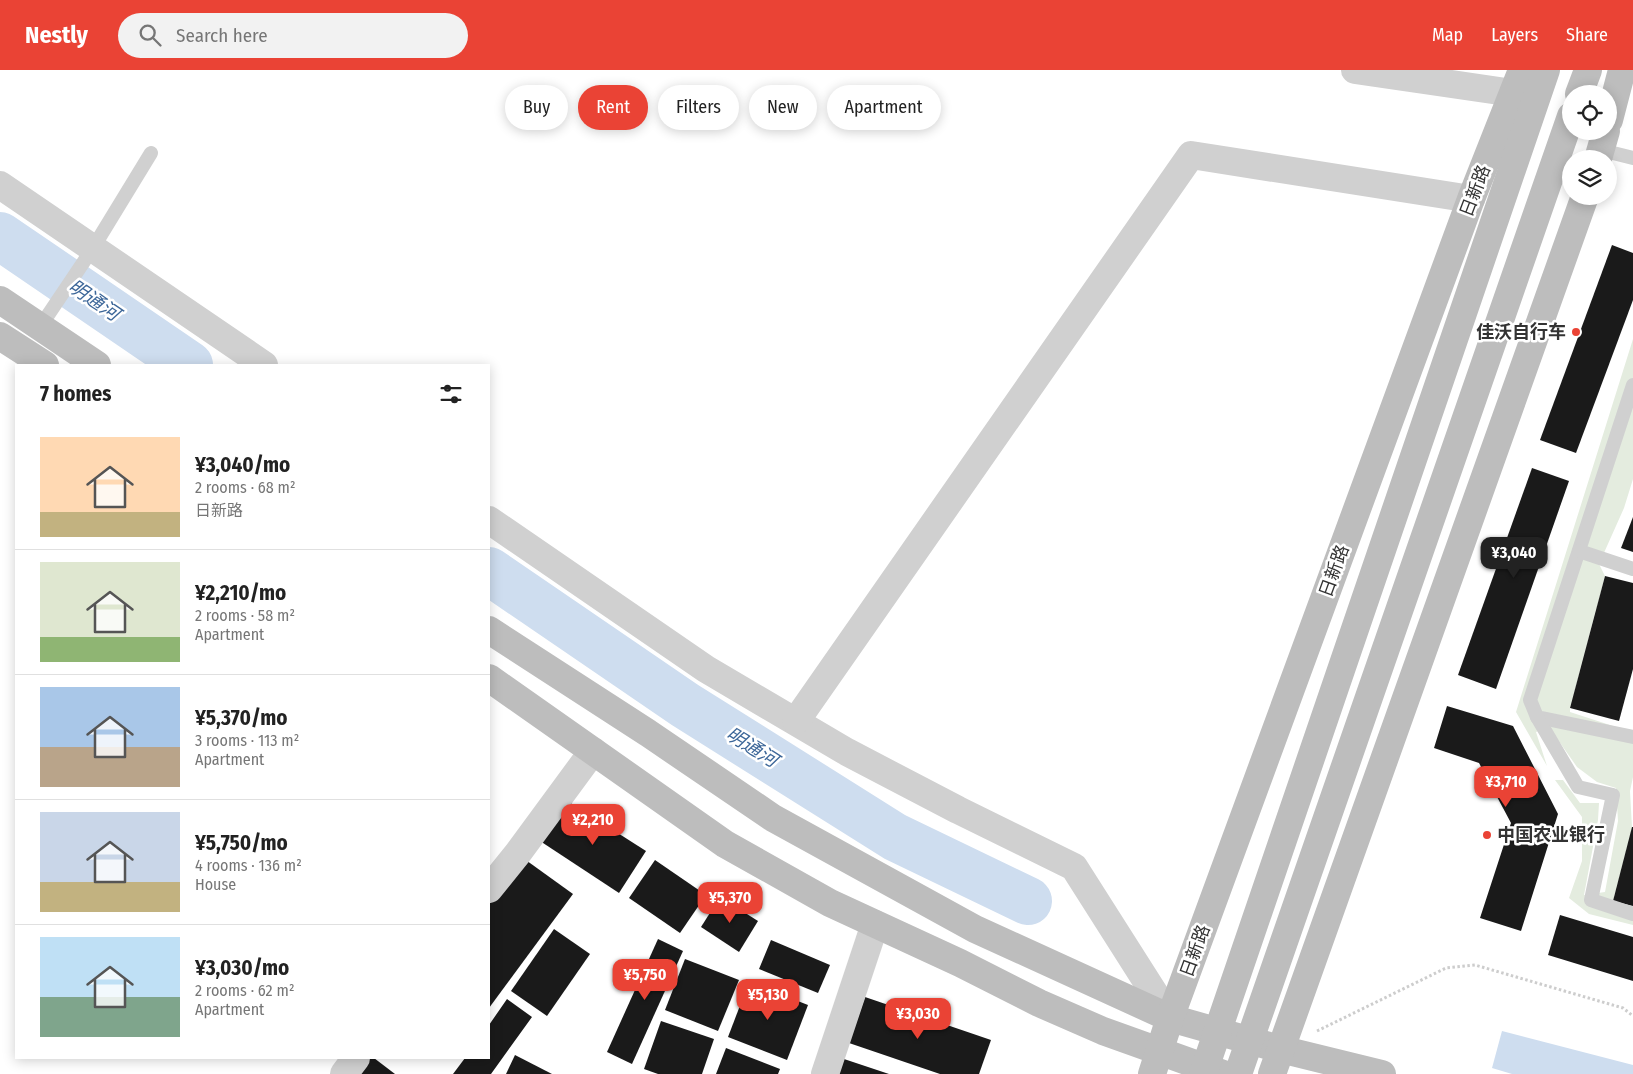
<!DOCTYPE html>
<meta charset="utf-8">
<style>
body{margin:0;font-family:"Fira Sans Condensed","Noto Sans SC",sans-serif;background:#f2f2f2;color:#222;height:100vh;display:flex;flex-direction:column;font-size:19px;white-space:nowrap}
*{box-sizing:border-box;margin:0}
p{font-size:16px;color:#767676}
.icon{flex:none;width:28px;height:28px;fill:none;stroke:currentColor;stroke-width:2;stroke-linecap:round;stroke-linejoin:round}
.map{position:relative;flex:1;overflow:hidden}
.drawer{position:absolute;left:15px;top:294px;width:475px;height:695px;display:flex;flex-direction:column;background:#fff;border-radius:0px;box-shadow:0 2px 12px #0003}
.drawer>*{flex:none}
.guide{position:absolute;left:505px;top:15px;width:475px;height:45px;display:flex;gap:10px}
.tools{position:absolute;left:1562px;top:15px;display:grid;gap:10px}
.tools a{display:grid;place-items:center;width:55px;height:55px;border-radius:50%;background:#fff;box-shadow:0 2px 12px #0003;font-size:25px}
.price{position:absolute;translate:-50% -42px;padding:0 11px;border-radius:10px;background:#ea4335;color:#fff;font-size:16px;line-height:32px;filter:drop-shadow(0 1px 2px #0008)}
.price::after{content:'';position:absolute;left:50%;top:30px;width:15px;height:11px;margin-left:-8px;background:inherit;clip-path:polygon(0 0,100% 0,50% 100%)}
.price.on{background:#222;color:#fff}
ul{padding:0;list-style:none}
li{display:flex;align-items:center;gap:15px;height:125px;padding:0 25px}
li+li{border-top:1px solid #e0e0e0}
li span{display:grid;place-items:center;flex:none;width:140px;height:100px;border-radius:0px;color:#555}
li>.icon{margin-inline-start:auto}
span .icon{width:60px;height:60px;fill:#fffc;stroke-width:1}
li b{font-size:21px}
h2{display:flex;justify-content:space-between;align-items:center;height:60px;padding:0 25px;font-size:21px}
.tag{padding:0 18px;border-radius:22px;background:#fff;box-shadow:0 2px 12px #0003;font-size:18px;line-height:45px}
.tag.on{background:#ea4335;color:#fff}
header{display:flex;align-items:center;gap:30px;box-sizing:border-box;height:70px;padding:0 25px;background:#ea4335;color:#fff}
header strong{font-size:24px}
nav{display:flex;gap:28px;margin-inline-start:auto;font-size:18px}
.search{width:350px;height:45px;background:#f2f2f2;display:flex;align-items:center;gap:12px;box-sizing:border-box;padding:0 18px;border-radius:28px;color:#767676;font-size:19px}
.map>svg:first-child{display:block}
.green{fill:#e4ecdf}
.water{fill:#ceddef}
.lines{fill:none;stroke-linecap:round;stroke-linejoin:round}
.river{stroke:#ceddef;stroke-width:48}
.building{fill:#1a1a1a}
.path{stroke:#cdcdcd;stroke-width:3;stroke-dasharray:2.5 2.5;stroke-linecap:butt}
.lane{stroke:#d0d0d0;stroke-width:14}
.street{stroke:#d0d0d0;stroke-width:28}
.secondary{stroke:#bdbdbd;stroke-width:28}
.poi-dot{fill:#ea4335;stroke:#fff;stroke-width:2}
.labels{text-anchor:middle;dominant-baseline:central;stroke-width:5;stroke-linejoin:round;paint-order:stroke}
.street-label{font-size:18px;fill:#333;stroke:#fff}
.poi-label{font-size:18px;font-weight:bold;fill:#333;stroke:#fff;text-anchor:end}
.water-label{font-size:19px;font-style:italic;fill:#3d6799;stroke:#fff}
</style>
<header>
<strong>Nestly</strong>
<div class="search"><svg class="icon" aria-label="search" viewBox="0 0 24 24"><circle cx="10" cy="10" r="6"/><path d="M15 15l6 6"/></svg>Search here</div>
<nav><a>Map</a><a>Layers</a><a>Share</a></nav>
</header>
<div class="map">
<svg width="1633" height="1004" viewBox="0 0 1633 1004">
<rect width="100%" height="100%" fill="#fff"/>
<path class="green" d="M1633,269V409L1624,438L1599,494L1605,506L1570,638V642L1613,656L1633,672V707L1630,721L1632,758L1613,831L1633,836V855L1589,844L1569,828L1582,791V747L1555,710H1563L1580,733H1599L1598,750L1584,825L1605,822L1618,751L1616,718L1597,712L1577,697L1549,657L1536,662L1547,696L1516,642Z"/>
<path class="water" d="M1502,961L1633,995V1004H1512L1492,998Z"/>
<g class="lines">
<g class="river">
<path d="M0,166L189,295"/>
<path d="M489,501L685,635L895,767L1028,831"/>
</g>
</g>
<g class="building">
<path d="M1612,175L1633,183V230L1576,383L1540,370Z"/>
<path d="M1532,398L1569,411L1496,619L1458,605Z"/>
<path d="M1633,447V482L1621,478Z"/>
<path d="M1605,506L1633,513V599L1619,651L1570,638Z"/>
<path d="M1447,636L1513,656L1558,744L1521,861L1480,848L1511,753L1479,693L1434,678Z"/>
<path d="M566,730L646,781L619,823L540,771Z"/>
<path d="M1632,757H1633V836L1613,831Z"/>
<path d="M523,788L573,824L489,938V834Z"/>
<path d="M655,790L706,825L680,863L629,828Z"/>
<path d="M720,827L758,851L739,882L701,857Z"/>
<path d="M1560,845L1633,867V911L1548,885Z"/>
<path d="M554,859L590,884L547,946L511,921Z"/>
<path d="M658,869L683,881L632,994L607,982Z"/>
<path d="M771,870L830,895L818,923L759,899Z"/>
<path d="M685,889L739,910L718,961L665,940Z"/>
<path d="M749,912L808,935L787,990L728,967Z"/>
<path d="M865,927L991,970L979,1004H940L849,973Z"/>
<path d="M507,929L532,947L491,1004H453L465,988H489V955Z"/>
<path d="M661,951L714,969L702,1004H658L644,999Z"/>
<path d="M726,978L780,999L778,1004H716Z"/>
<path d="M515,985L552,1004H506Z"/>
<path d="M366,988H374L395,1004H354Z"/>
<path d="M844,989L889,1004H839Z"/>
</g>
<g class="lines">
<path class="path" d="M1317,961L1446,898L1475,895L1623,938L1633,946"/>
<g class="lane">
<path d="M1601,80L1633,88"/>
<path d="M40,257L93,178L151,83"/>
<path d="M1633,315L1530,630L1537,647L1633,667"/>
<path d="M1579,481L1633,499"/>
<path d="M1537,647L1578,717L1613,725L1591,830L1633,844"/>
</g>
<g class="street">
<path d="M1355,0L1513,23"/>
<path d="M0,115L264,295"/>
<path d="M489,450L706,599L847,682L958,740L1074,797L1170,948"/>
<path d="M796,651L1191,85L1471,129"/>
<path d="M489,819L518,783L593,681"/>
<path d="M344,1004L356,988"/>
<path d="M825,1004L875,854"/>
</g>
<g class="secondary">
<path d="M1579,24L1588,0"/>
<path d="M1609,50L1622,0"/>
<path d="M1598,89L1606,61"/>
<path d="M0,230L97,295"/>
<path d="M0,266L45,295"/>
<path d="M489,560L648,663L773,748L975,859L1170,948L1280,979L1382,1004"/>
<path d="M489,608L725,774L830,833L960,893L1039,933L1103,961L1223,1004"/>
<path d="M1152,1004L1170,948L1471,129L1522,0"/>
<path d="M1203,1004L1546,0"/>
<path d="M1238,1004L1571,46"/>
<path d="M1272,1004L1585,126"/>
</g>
</g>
<g class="poi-dot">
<circle cx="1576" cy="262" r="5"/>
<circle cx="1487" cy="765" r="5"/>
</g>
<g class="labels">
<g class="street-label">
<text transform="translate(1475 121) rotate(-69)">日新路</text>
<text transform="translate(1334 501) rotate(-70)">日新路</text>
<text transform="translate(1195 881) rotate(-70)">日新路</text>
</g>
<g class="poi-label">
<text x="1566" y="262">佳沃自行车</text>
<text x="1497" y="765" text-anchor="start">中国农业银行</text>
</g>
<g class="water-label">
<text transform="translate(94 230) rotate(34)">明通河</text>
<text transform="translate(752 677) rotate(32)">明通河</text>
</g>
</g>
</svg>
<div class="tools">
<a><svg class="icon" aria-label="locate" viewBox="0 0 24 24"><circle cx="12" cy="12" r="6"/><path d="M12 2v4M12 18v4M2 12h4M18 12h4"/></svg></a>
<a><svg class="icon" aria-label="layers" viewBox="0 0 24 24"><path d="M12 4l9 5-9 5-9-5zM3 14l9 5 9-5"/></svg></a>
</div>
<b class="price on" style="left:1514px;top:509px">¥3,040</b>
<b class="price" style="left:1506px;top:738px">¥3,710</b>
<b class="price" style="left:593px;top:776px">¥2,210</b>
<b class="price" style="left:730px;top:854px">¥5,370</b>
<b class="price" style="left:645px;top:931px">¥5,750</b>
<b class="price" style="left:768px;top:951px">¥5,130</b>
<b class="price" style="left:918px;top:970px">¥3,030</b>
<div class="guide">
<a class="tag">Buy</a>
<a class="tag on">Rent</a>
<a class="tag">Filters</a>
<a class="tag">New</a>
<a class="tag">Apartment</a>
</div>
<section class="drawer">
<h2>7 homes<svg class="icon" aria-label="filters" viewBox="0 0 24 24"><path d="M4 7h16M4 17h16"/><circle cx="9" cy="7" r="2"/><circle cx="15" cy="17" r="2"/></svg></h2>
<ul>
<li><span style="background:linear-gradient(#ffd9b3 75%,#c2b280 0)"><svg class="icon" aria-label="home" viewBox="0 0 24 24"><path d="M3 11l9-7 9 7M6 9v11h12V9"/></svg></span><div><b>¥3,040/mo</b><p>2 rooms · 68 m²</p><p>日新路</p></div></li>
<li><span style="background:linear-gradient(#dfe7d0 75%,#8fb573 0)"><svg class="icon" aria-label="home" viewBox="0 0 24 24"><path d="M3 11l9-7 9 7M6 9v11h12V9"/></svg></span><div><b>¥2,210/mo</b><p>2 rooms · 58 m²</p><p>Apartment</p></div></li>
<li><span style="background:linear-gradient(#a9c7e8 60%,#b9a48a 0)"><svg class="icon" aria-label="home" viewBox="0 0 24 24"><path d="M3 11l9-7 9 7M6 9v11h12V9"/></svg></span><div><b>¥5,370/mo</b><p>3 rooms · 113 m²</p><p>Apartment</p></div></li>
<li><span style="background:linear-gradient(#c9d6e8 70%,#c2b280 0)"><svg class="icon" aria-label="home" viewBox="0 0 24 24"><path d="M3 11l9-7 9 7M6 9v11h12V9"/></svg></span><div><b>¥5,750/mo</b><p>4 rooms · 136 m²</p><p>House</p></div></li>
<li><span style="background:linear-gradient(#bfe0f5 60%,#7fa58c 0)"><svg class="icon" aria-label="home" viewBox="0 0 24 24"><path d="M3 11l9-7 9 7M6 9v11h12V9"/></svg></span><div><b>¥3,030/mo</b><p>2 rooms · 62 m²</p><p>Apartment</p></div></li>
</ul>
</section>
</div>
